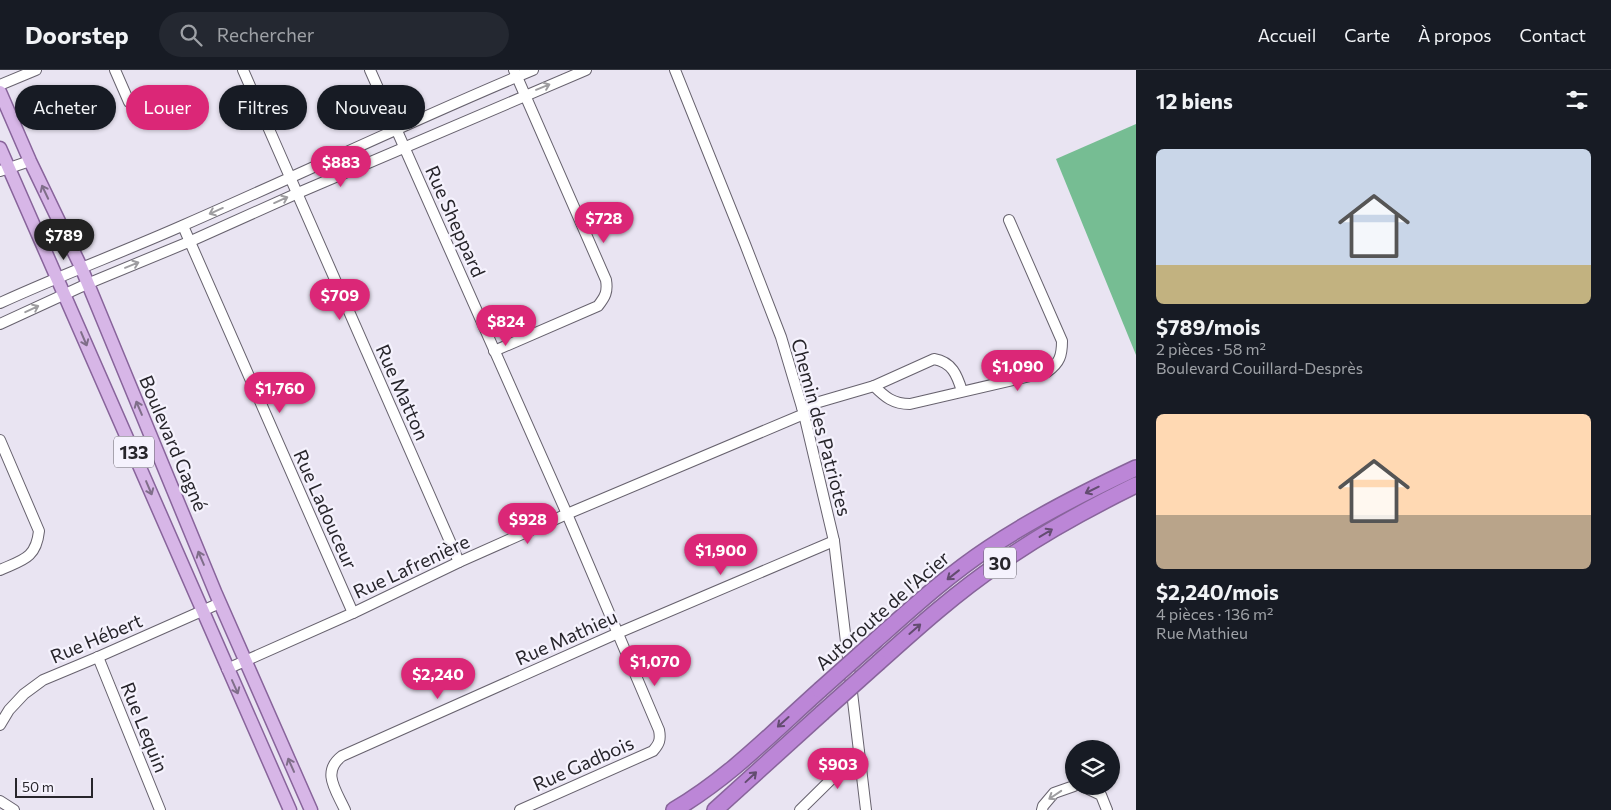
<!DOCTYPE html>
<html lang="fr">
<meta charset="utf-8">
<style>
body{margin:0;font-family:Commissioner,sans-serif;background:#242831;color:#f1f3f6;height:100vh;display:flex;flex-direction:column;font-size:19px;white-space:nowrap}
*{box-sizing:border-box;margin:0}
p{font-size:16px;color:#9ea1a6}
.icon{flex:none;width:28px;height:28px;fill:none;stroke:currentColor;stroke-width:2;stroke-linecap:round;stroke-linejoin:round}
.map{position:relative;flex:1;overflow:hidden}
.panel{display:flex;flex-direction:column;background:#171b24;width:475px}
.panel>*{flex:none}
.top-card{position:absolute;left:15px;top:15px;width:475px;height:45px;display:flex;gap:10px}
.tools{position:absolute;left:1065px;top:670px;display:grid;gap:10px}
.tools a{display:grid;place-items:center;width:55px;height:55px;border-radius:50%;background:#171b24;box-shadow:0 1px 4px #0004;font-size:25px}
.scale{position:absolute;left:15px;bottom:12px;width:78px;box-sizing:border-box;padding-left:5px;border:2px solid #27252b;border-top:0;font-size:14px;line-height:18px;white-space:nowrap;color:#27252b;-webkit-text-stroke:4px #f5f2fd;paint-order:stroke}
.price{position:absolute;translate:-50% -42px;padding:0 11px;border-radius:18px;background:#db2777;color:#fff;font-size:16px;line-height:32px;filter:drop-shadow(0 1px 2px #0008)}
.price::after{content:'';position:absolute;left:50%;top:30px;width:15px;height:11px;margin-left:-8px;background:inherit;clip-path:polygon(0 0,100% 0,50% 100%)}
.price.on{background:#222;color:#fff}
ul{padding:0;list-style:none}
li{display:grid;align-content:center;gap:10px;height:265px;padding:0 20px}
li span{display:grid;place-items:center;height:155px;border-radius:8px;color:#555}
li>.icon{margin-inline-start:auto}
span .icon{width:90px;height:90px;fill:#fffc;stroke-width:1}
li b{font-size:21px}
h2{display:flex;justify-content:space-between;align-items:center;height:60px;padding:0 20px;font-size:21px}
.tag{padding:0 18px;border-radius:22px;background:#171b24;box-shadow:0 1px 4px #0004;font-size:18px;line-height:45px}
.tag.on{background:#db2777;color:#fff}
header{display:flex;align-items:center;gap:30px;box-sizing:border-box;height:70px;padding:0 25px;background:#171b24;border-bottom:1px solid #363941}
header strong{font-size:24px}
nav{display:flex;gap:28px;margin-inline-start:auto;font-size:18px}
.search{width:350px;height:45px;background:#242831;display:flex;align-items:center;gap:12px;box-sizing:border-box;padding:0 18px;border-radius:28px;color:#9ea1a6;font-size:19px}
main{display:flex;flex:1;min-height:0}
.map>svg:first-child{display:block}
.forest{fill:#76bd93}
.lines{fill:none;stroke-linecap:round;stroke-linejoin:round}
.minor-casing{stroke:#67626e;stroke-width:12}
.major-casing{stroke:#88649b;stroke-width:15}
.highway-casing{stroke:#88649b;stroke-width:18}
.minor{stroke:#fff;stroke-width:10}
.major{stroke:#d7b6e7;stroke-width:12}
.highway{stroke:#bc86d7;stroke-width:15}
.highway-bridge-casing{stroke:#88649b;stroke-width:18;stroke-linecap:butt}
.highway-bridge{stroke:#bc86d7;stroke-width:15}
.oneway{stroke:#9e9da0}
.oneway2{stroke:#7f6e89}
.oneway3{stroke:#634c70}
.labels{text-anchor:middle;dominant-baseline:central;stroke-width:4.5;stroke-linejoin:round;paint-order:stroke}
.shield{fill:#f5f2fd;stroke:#65626a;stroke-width:1}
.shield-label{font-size:18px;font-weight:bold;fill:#27252b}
.street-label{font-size:19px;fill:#27252b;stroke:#f5f2fd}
</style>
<header>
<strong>Doorstep</strong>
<div class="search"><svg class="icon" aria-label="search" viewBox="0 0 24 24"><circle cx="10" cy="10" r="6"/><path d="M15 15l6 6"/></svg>Rechercher</div>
<nav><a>Accueil</a><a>Carte</a><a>À propos</a><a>Contact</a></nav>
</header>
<main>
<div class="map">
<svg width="1136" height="740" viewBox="0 0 1136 740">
<rect width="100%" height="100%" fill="#e9e4f2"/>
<path class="forest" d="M1136,54V285L1056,89Z"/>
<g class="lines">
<defs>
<g id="minor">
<path d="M115,0L129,32"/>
<path d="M243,0L459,492"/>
<path d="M370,0L567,444L659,660C661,670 659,674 653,681L520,740"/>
<path d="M675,0L745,174L781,267L804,344L834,471L866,740"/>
<path d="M0,15L36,0"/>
<path d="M0,101L30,91"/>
<path d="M183,156L353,543"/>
<path d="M0,233C61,205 123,182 184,155C301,104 415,49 533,0"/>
<path d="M0,254L87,214L191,171L298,123L586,0"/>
<path d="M494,281L598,236C605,227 608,222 606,210L514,0"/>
<path d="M874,316L934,289C952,292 957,305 962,321"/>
<path d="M802,337L874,316C885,327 893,334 910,334L1047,302C1060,293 1062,285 1062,271L1009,150"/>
<path d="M0,370L39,461C36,489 22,490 0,500"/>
<path d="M98,587L160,740"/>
<path d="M227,599L353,543L459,492L567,444L804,344"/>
<path d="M0,655L9,640L24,624L43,610L98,587L220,533"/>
<path d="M1082,716L1101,725L1107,740"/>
<path d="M0,731L14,740"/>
<path d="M345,740C336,720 321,702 342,686L618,563L834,471"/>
<path d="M800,740L859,682"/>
<path d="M1042,740L1043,736L1054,723L1074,716"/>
</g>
<g id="major">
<path d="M0,22L30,91L81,197L216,524L311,740"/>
<path d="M0,78L290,740"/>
</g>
<g id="highway">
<path d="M876,570C912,538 948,505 989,478C1035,447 1085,422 1136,398"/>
<path d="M879,592C918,557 957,522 1000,493C1043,463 1089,438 1136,415"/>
<path d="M674,740C729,708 773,662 820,620"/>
<path d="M715,740L822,643"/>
</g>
</defs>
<use href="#minor" class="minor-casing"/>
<use href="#major" class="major-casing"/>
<use href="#highway" class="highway-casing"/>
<use href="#minor" class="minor"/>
<use href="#major" class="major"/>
<use href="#highway" class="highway"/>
<defs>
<g id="highway-bridge">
<path d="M820,620L876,570"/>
<path d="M822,643L879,592"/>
</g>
</defs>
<use href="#highway-bridge" class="highway-bridge-casing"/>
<use href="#highway-bridge" class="highway-bridge"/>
</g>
<defs><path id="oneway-shaft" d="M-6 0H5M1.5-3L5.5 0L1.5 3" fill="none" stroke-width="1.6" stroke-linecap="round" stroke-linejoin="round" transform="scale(1.25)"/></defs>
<g class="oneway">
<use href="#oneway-shaft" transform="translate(543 17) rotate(-22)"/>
<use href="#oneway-shaft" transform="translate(281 130) rotate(-24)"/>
<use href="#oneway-shaft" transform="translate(216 141) rotate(156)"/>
<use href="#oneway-shaft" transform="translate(132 195) rotate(-22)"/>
<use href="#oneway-shaft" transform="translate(32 239) rotate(-25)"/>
<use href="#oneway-shaft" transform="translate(1055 725) rotate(146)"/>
</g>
<g class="oneway2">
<use href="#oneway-shaft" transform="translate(45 122) rotate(-115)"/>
<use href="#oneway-shaft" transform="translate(84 269) rotate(67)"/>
<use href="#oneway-shaft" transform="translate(139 338) rotate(-113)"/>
<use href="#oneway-shaft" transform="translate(149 418) rotate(67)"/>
<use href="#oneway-shaft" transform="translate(201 488) rotate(-113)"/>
<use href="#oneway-shaft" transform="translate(235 617) rotate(66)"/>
<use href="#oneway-shaft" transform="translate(291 695) rotate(-114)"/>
</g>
<g class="oneway3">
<use href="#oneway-shaft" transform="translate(1092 420) rotate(154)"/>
<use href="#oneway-shaft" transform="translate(1046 463) rotate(-31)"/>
<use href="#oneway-shaft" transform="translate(953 505) rotate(142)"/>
<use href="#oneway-shaft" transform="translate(915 559) rotate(-41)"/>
<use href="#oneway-shaft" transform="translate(783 652) rotate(138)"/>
<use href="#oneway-shaft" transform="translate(751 707) rotate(-43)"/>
</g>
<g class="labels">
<g class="shield">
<rect x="114" y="366.5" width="40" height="31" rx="4"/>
<rect x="984" y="477.5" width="32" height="31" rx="4"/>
</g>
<g class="shield-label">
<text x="134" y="382">133</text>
<text x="1000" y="493">30</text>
</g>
<g class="street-label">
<text transform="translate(456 151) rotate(66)">Rue Sheppard</text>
<text transform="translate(403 322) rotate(66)">Rue Matton</text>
<text transform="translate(822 357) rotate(75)">Chemin des Patriotes</text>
<text transform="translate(174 373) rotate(67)">Boulevard Gagné</text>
<text transform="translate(326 439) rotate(66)">Rue Ladouceur</text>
<text transform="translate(411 496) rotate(-25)">Rue Lafrenière</text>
<text transform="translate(882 540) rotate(-41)">Autoroute de l'Acier</text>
<text transform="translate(566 567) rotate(-24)">Rue Mathieu</text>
<text transform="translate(96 568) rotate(-23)">Rue Hébert</text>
<text transform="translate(145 657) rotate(68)">Rue Lequin</text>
<text transform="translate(583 693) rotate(-24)">Rue Gadbois</text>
</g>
</g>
</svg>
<div class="tools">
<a><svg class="icon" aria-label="layers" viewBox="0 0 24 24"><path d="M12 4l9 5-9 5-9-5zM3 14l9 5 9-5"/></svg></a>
</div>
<div class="scale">50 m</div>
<b class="price" style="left:341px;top:118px">$883</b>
<b class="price" style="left:604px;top:174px">$728</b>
<b class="price on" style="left:64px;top:191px">$789</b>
<b class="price" style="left:340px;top:251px">$709</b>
<b class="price" style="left:506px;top:277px">$824</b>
<b class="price" style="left:1018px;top:322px">$1,090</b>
<b class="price" style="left:280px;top:344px">$1,760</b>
<b class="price" style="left:528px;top:475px">$928</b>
<b class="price" style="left:721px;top:506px">$1,900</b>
<b class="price" style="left:655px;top:617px">$1,070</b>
<b class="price" style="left:438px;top:630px">$2,240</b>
<b class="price" style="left:838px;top:720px">$903</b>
<div class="top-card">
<a class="tag">Acheter</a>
<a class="tag on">Louer</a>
<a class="tag">Filtres</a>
<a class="tag">Nouveau</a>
</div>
</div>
<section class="panel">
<h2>12 biens<svg class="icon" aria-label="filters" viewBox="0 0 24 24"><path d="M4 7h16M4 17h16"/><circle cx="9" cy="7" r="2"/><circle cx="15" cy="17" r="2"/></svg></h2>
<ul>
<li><span style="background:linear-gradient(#c9d6e8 75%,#c2b280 0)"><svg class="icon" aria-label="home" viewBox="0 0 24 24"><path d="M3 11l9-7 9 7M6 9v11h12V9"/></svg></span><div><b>$789/mois</b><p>2 pièces · 58 m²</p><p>Boulevard Couillard-Desprès</p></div></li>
<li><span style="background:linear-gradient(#ffd9b3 65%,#b9a48a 0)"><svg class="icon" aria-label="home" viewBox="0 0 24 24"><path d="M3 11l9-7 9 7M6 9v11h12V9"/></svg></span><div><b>$2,240/mois</b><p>4 pièces · 136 m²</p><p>Rue Mathieu</p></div></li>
</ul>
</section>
</main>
